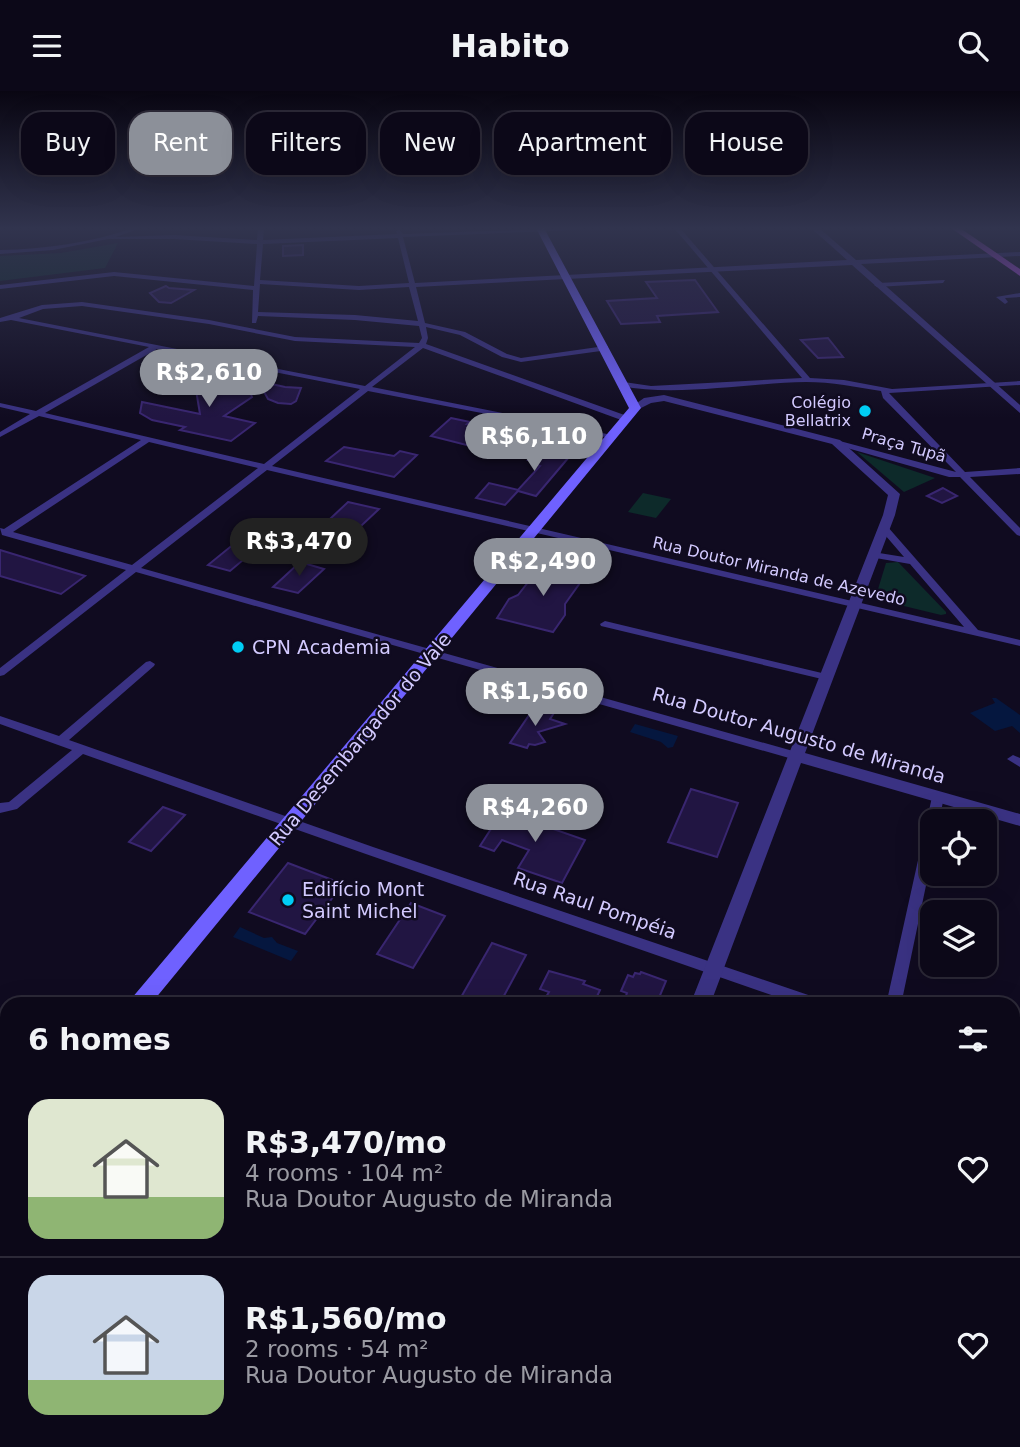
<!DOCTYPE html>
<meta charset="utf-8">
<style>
body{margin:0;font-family:"DejaVu Sans",sans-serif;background:#1a1625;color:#f1f3f6;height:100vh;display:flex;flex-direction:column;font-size:26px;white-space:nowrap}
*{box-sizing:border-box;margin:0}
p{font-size:23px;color:#9a9aa2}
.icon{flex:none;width:38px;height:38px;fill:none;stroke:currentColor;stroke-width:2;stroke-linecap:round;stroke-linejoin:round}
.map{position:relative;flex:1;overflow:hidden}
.details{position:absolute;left:0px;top:906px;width:1020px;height:450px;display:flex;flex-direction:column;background:#0c0818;border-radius:21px 21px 0 0;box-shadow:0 7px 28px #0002,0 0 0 2px #2c2937}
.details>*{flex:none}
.guide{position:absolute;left:21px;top:21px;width:978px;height:63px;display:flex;gap:14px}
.tools{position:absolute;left:920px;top:718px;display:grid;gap:14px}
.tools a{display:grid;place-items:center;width:77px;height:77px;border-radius:14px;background:#0c0818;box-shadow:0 7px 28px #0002,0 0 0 2px #2c2937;font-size:35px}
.price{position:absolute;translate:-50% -60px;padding:0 16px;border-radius:24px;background:#8c9099;color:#fff;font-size:23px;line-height:46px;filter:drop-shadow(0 2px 4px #0008)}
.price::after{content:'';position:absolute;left:50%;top:42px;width:21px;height:16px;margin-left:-10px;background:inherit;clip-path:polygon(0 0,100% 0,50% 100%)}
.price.on{background:#222;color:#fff}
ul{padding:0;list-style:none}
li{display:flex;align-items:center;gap:21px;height:175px;padding:0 28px}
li+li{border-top:2px solid #2c2937}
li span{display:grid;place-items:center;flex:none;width:196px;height:140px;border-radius:21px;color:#555}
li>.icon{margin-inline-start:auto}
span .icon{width:84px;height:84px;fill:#fffc;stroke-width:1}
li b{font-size:30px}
h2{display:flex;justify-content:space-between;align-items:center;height:84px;padding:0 28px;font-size:30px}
.tag{padding:0 24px;border-radius:21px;background:#0c0818;box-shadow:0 7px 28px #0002,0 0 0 2px #2c2937;font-size:24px;line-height:63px}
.tag.on{background:#8c9099;color:#fff}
header{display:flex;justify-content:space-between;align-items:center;height:91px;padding:0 28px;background:#0c0818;font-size:32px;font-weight:700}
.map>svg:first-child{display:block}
.green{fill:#0d2a2a}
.water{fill:#05173f}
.building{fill:#211542;stroke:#392670;stroke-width:2}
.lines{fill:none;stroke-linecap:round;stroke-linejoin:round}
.minor{fill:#3a3283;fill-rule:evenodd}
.tertiary{fill:#3a3283;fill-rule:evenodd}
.secondary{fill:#6f61ff;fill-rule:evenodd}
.primary{fill:#c951ff;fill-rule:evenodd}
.poi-dot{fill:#00cdf5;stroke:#100b20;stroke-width:2.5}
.labels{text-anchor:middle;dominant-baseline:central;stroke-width:5;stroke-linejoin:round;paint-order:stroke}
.far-poi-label{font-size:16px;fill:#d3caff;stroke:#100b20;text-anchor:end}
.far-street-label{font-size:16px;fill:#d3caff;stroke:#100b20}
.poi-label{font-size:19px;fill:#d3caff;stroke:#100b20;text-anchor:start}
.street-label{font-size:19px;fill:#d3caff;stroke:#100b20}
</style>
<header><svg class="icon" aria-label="menu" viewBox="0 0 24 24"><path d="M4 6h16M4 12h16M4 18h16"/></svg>Habito<svg class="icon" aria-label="search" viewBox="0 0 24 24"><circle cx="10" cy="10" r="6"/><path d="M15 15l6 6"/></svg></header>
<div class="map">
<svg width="1020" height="1356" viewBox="0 0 1020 1356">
<rect width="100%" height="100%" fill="#100b20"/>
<g class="green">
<path d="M118,152L105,177L0,190V165L61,162Z"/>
<path d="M857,361L935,387L904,401Z"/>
<path d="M643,402L671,408L656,427L628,421Z"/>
<path d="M898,471L946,521V523L941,524L875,508L886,472Z"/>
</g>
<g class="water">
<path d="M992,607H996L1020,624V642L1012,635L995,640L970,622L995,612Z"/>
<path d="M635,633L678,645L673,656L668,657L661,651L630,641Z"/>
<path d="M240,836L264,847L272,846L277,852L298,860L291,870L233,846Z"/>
</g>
<g class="building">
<path d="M303,154V164L283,165V155Z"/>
<path d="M695,189L718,221L657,225L660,231L621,233L607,210L657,207L646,191Z"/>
<path d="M166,195L169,197L194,199L171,212L159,211L150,202Z"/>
<path d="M828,247L843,266L818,267L801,249Z"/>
<path d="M226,281L244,284L252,306L224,325L255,332L231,350L180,339L185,336L152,329L140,322L142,311L200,323L196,299Z"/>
<path d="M258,290L285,296L301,297L296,310L291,313L278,312L268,308Z"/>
<path d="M451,327L470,331L467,333L508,342L490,360L431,345Z"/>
<path d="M563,349L580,353L536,405L518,400L505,414L476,407L489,392L518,399L540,375L536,374L539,371L528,369L542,352L554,354Z"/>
<path d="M344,356L394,365L400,360L417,364L394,386L326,370Z"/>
<path d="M943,397L957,405L942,412L927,405Z"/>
<path d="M348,411L379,418L361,435L330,428Z"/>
<path d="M240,448L262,453L230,480L208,474Z"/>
<path d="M0,459L85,485L61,503L0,485Z"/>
<path d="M300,471L324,478L298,502L273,496Z"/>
<path d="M544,471L587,482L565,513V524L553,541L497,527L509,508L518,504Z"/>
<path d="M534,617L554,622L550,628L565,633L538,641L545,651L535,654L529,653L527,657L510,652Z"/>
<path d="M691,698L738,712L717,766L668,751Z"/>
<path d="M509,710L523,715L516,725L585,749L562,792L518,777L529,759L502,749L494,760L480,755Z"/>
<path d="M163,716L185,724L151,760L129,751Z"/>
<path d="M288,772L343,793L305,843L249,821Z"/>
<path d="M411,812L445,825L413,877L377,863Z"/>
<path d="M492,852L526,864L499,914H476L460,908Z"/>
<path d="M549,880L585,890L583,893L600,899L593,914H553L555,909L546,906L549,901L540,898Z"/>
<path d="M641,881L666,890L656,914H627L629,908L625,907L627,902L621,900L628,884L633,886L635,882L640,883Z"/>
</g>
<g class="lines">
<g class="minor">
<path d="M133,137H141L116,146L174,144L257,149L258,137H264L263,149L397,143L396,140L399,138L403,143L578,137L575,139L403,146L415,192L566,184L569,186L566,188L416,196L425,232L465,241L507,263L521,267L605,255H608V259L521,271L502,266L460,244L426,236L428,247L426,253L630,326V330H624L423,257L372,296L612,344L616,346L615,348L368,300L272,375L964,536L910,473L870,466V462L873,461L904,466L879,437L884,434L887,435L978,539L1020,549V555L267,379L141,477L800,662L802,665L796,669L136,481L4,584L0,585V577L126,479L2,444L0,437L4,438L141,349L39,325L0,346V341L30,323L0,316V312L36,320L149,256L11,229L0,231V227L42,214L82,211L209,229L295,246L419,252L422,247L419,235L355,229L258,225L256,232H252L253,199L114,185L0,198V194L114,181L254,195L257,153L174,148H108L53,159L0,163V159C46,158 89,152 133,137ZM398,147L409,192L359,195L260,189L263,153ZM260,193L359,199L409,196L418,230L355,224L258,221ZM82,215L209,233L295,250L415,256L365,295L19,227L43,218ZM157,258L360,298L264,373L45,322ZM149,351L258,377L132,474L13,441Z"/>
<path d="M674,137H680L810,287L844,289L892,298L1020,290V294L889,302L965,381L1020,377V383L970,386L1020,437V445L1017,444L960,386H949L833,353L832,351L836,349L956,381L883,307L881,300C856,296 832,291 806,291C748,292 677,306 621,295L620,293L624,291L651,295L802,287Z"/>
<path d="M945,189L943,192L877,196L874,194L877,192Z"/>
<path d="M1020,202V206L1005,207L1008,211L1005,213L996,206Z"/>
<path d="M605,530L826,583L832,586L826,589L601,535L600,533Z"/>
<path d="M150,570L155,573L154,575L69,649L373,756L820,908L825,909L827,914H800L363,762L83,663L17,718L0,722V712L9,711L72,659L0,633V625L59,645L146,571Z"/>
<path d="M1013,664L1020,667V676L1007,668Z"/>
<path d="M938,702L944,706L939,730H933V761L901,914H886L932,706Z"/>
<path d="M0,937L7,940V955L0,952Z"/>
<path d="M1013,974L1020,976V990L1013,988Z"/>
<path d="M863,1349H895L898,1356H866Z"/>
</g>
<g class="tertiary">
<path d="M811,137H819L856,169L1020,161V165L861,173L1020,314V322L852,174L566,188L562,186L566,184L847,169Z"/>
<path d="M664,304L840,349L900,403L895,424L805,662L1020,723V735L801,672L710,914H690L883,424L888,404L832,353L664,310L651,312L635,320L630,317L644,307Z"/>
<path d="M513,1349H539L536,1356H510Z"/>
</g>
<g class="secondary">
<path d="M536,137H544L641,317L150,914H126L629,317Z"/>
<path d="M7,1056V1084L0,1087V1058Z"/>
</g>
<path class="primary" d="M951,137H960L1020,178V185Z"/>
</g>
<linearGradient id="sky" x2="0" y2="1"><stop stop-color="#090612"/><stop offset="0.42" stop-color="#31344e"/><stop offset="1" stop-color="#31344e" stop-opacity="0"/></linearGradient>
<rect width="1020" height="327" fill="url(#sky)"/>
<g class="poi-dot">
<circle cx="865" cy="320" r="7"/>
<circle cx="238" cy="556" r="7"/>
<circle cx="288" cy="809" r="7"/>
</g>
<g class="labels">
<g class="far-poi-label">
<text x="851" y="311">Colégio<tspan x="851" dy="18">Bellatrix</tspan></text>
</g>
<g class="far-street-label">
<text transform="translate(904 354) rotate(16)">Praça Tupã</text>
<text transform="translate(779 480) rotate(13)">Rua Doutor Miranda de Azevedo</text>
</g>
<g class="poi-label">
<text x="252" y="556">CPN Academia</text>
<text x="302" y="798">Edifício Mont<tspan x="302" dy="22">Saint Michel</tspan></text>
</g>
<g class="street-label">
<text transform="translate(799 644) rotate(16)">Rua Doutor Augusto de Miranda</text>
<text transform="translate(360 648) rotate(-50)">Rua Desembargador do Vale</text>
<text transform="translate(595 814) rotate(19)">Rua Raul Pompéia</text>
</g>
</g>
</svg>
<div class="tools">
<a><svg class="icon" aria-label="locate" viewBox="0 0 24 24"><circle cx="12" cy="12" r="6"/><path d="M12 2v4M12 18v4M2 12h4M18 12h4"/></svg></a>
<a><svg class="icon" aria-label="layers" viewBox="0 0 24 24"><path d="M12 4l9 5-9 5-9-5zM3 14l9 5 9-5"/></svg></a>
</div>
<b class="price" style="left:209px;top:318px">R$2,610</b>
<b class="price" style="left:534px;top:382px">R$6,110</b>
<b class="price on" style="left:299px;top:487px">R$3,470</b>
<b class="price" style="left:543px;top:507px">R$2,490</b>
<b class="price" style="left:535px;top:637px">R$1,560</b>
<b class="price" style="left:535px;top:753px">R$4,260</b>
<div class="guide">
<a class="tag">Buy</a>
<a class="tag on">Rent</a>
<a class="tag">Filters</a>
<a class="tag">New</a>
<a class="tag">Apartment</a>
<a class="tag">House</a>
</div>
<section class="details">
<h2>6 homes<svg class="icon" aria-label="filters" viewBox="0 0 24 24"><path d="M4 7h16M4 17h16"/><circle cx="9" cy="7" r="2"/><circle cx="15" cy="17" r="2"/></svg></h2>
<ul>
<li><span style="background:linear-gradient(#dfe7d0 70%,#8fb573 0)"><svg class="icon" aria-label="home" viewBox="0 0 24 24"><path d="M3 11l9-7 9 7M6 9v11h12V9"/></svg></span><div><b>R$3,470/mo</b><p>4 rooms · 104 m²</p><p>Rua Doutor Augusto de Miranda</p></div><svg class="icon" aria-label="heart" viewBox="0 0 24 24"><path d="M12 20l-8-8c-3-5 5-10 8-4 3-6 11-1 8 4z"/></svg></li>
<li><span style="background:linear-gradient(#c9d6e8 75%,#8fb573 0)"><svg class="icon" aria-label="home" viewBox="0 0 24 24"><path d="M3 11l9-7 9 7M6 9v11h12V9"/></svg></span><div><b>R$1,560/mo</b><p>2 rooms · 54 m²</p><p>Rua Doutor Augusto de Miranda</p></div><svg class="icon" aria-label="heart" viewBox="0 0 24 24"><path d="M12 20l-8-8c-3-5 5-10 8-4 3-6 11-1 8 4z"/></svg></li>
</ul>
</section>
</div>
